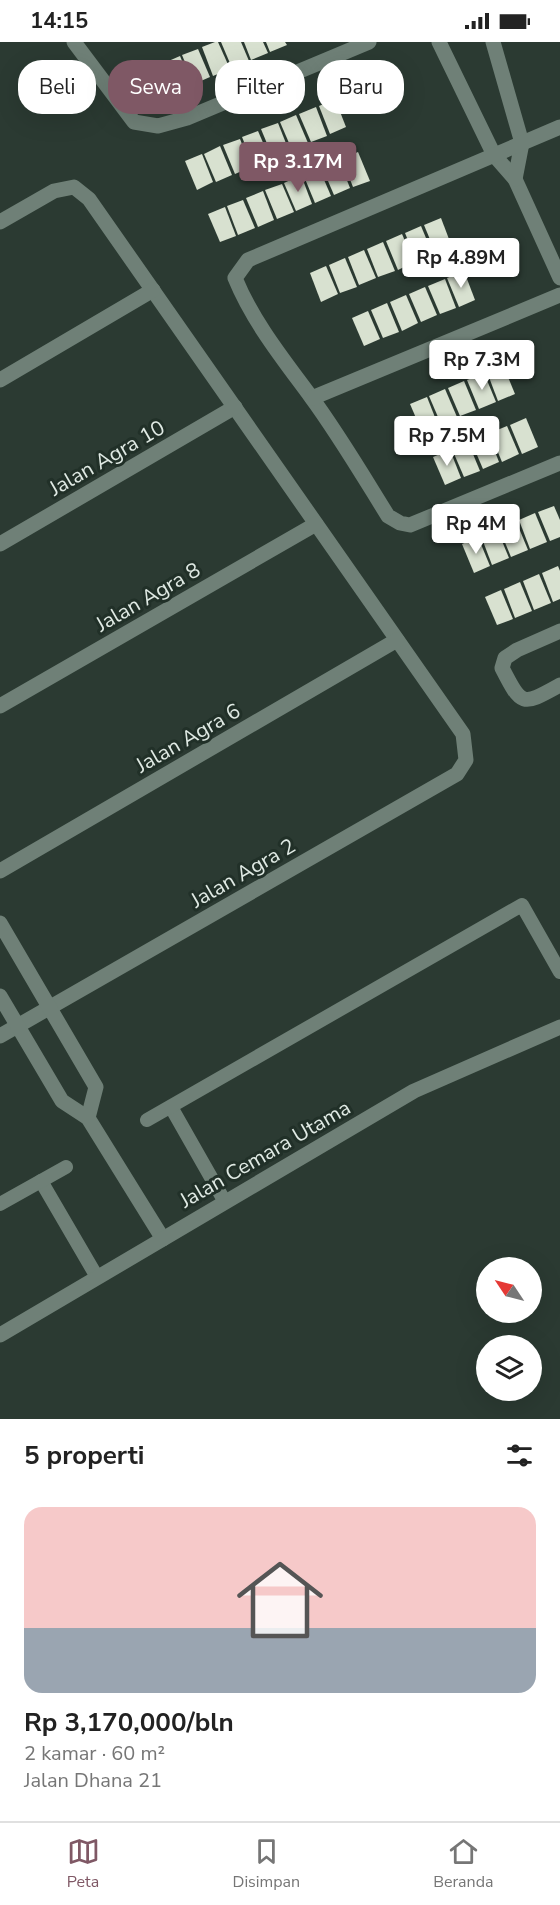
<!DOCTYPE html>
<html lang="id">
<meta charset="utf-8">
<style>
body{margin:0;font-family:"Nunito Sans",sans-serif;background:#f2f2f2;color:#222;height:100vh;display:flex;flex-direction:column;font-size:22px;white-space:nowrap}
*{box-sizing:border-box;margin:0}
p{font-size:20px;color:#767676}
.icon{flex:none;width:33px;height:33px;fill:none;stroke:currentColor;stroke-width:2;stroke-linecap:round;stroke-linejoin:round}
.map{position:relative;height:1377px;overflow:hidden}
.drawer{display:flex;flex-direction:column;background:#fff;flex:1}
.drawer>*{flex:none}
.banner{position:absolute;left:18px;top:18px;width:525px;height:54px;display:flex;gap:12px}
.needle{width:39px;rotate:305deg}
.fabs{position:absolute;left:476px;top:1215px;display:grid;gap:12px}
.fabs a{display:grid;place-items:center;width:66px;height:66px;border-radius:50%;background:#fff;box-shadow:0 6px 24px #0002;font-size:30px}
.price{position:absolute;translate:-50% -51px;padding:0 14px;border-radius:6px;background:#fff;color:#222;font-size:20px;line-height:39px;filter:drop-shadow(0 2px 3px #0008)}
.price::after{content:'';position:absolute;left:50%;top:36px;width:18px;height:14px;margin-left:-9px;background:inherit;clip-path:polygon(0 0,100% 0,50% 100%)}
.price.on{background:#7f5865;color:#fff}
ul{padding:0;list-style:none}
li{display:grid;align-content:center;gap:12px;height:318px;padding:0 24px}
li+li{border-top:2px solid #e0e0e0}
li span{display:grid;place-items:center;height:186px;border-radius:18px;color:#555}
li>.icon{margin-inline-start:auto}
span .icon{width:108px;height:108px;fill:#fffc;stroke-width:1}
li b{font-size:26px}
h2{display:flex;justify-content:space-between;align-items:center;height:72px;padding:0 24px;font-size:26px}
.chip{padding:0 21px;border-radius:24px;background:#fff;box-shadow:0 6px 24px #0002;font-size:21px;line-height:54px}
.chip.on{background:#7f5865;color:#fff}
.status{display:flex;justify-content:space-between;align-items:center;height:42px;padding:0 30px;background:#fff;direction:ltr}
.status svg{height:16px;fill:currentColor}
.dock{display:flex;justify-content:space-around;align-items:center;height:84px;border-top:2px solid #e0e0e0;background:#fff;font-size:16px;color:#767676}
.dock a{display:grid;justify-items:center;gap:3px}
.dock .on{color:#7f5865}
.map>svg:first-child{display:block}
.building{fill:#d8e1d0}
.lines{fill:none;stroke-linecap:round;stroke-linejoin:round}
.lane{stroke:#6f8077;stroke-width:14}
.street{stroke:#6f8077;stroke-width:15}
.labels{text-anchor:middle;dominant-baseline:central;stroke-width:6;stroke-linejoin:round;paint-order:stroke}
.street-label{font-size:21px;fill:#e0eae4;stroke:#213028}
</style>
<div class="status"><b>14:15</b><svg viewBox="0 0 49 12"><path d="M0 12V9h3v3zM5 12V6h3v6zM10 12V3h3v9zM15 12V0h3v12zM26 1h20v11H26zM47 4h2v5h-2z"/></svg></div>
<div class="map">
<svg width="560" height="1377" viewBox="0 0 560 1377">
<rect width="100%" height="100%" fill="#2b3a32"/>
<g class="building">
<path d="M215,0H218L230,27L213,34L202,5Z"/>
<path d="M221,0H241L249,19L232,26Z"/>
<path d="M244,0H263L268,11L251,18Z"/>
<path d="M266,0H285L287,3L270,10Z"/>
<path d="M198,7L210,35L194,42L182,13Z"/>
<path d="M180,14L192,43L175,49L164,21Z"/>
<path d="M381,26L393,54L376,61L365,32Z"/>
<path d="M335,57L346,85L330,92L319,64Z"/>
<path d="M316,65L327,94L311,100L299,72Z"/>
<path d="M296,73L308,101L292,108L280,80Z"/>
<path d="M278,81L289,109L273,116L261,87Z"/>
<path d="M258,89L270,117L254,124L242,95Z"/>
<path d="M240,97L251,125L235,132L223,103Z"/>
<path d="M220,104L232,133L216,140L204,112Z"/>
<path d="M358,110L370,139L353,145L342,117Z"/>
<path d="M202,112L213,140L197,148L185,119Z"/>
<path d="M339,118L350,146L334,153L322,125Z"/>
<path d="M319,126L331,154L315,161L303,132Z"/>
<path d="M301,133L312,162L296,169L284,141Z"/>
<path d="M282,142L294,170L277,177L265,148Z"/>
<path d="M263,149L274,178L258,185L246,156Z"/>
<path d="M243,158L255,186L238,193L227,164Z"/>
<path d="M225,165L236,194L220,200L208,172Z"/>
<path d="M441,176L452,205L436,212L424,183Z"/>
<path d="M421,184L433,213L417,220L405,191Z"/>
<path d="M402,192L414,220L398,228L386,199Z"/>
<path d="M383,200L395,229L378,235L367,207Z"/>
<path d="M364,208L376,236L359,243L348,215Z"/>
<path d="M345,216L357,245L340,251L329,223Z"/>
<path d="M326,224L338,252L321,260L310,231Z"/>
<path d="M464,229L475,258L459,265L447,236Z"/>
<path d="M445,237L456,266L440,272L428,244Z"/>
<path d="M425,245L437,273L421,280L409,252Z"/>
<path d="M406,253L418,281L402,289L390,260Z"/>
<path d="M387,261L399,290L383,296L371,268Z"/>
<path d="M368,269L380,297L364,304L352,276Z"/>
<path d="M503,323L515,352L498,359L487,330Z"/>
<path d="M484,331L496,360L479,367L467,338Z"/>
<path d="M464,339L476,368L460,374L448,346Z"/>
<path d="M445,347L457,375L441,382L429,354Z"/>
<path d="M427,355L438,383L422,390L410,362Z"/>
<path d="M526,376L538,405L522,412L510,383Z"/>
<path d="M507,384L519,412L502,420L490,391Z"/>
<path d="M488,392L499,420L483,427L471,399Z"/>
<path d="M468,400L480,429L464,435L452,407Z"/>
<path d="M450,408L461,436L445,443L433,415Z"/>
<path d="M554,464L560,478V495L550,499L538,470Z"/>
<path d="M535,471L547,500L530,507L519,478Z"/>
<path d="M516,479L528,508L511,515L499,486Z"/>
<path d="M497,487L509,516L492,523L481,494Z"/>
<path d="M478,495L490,524L474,531L462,502Z"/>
<path d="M558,524L560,529V557L553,560L542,531Z"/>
<path d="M539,532L551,561L534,568L523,539Z"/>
<path d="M520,540L532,569L515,576L504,547Z"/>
<path d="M501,548L513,577L497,583L485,555Z"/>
</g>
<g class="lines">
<g class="lane">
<path d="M171,1065L225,1160"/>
<path d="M147,1078L522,863L560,930"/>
<path d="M41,1139L97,1235"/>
<path d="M0,1162L66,1125"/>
</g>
<g class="street">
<path d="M74,0L134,80L158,84L187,76L369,0"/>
<path d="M439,0L494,113L515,137L560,236"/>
<path d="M493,0L522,101L515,137"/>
<path d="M560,85L248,218L235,236C253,280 283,317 311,355C339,393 363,434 388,474L400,481L410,483L560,421"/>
<path d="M0,180L54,149L74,145L89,157L463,692L466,718L457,732L0,994"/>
<path d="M0,338L153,248"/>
<path d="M312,356L560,253"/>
<path d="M0,502L235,365"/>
<path d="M560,589L517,608L505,616L502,626C522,665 522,664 560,643"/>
<path d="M0,664L316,482"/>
<path d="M0,829L397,598"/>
<path d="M0,881L96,1045L88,1076"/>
<path d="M0,954L62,1059L88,1076L163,1197"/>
<path d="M0,1293L414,1049L560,985"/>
</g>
</g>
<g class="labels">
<g class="street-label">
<text transform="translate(107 416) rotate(-30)">Jalan Agra 10</text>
<text transform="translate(148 555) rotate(-30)">Jalan Agra 8</text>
<text transform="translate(188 696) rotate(-30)">Jalan Agra 6</text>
<text transform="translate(243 831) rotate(-30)">Jalan Agra 2</text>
<text transform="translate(265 1112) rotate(-30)">Jalan Cemara Utama</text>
</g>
</g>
</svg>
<div class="fabs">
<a><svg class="needle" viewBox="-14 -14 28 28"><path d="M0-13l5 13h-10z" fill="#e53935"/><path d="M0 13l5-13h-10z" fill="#767676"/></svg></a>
<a><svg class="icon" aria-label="layers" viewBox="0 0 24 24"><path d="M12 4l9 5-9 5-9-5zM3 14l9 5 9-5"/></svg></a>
</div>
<b class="price on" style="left:298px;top:151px">Rp 3.17M</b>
<b class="price" style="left:461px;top:247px">Rp 4.89M</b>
<b class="price" style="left:482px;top:349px">Rp 7.3M</b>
<b class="price" style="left:447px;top:425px">Rp 7.5M</b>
<b class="price" style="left:476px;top:513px">Rp 4M</b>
<div class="banner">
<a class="chip">Beli</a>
<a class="chip on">Sewa</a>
<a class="chip">Filter</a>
<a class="chip">Baru</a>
</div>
</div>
<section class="drawer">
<h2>5 properti<svg class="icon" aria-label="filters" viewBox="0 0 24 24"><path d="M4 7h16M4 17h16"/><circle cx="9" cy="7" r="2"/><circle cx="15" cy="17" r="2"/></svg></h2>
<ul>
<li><span style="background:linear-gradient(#f6c9c9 65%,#9aa5b1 0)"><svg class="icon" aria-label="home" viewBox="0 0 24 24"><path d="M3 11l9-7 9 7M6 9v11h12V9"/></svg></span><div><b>Rp 3,170,000/bln</b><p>2 kamar · 60 m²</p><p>Jalan Dhana 21</p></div></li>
</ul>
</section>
<nav class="dock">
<a class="on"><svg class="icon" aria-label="map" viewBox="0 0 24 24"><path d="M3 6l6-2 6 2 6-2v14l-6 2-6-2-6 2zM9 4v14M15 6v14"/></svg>Peta</a>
<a><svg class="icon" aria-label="saved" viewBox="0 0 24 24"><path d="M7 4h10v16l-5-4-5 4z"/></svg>Disimpan</a>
<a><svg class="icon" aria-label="home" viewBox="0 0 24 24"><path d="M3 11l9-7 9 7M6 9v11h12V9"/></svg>Beranda</a>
</nav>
